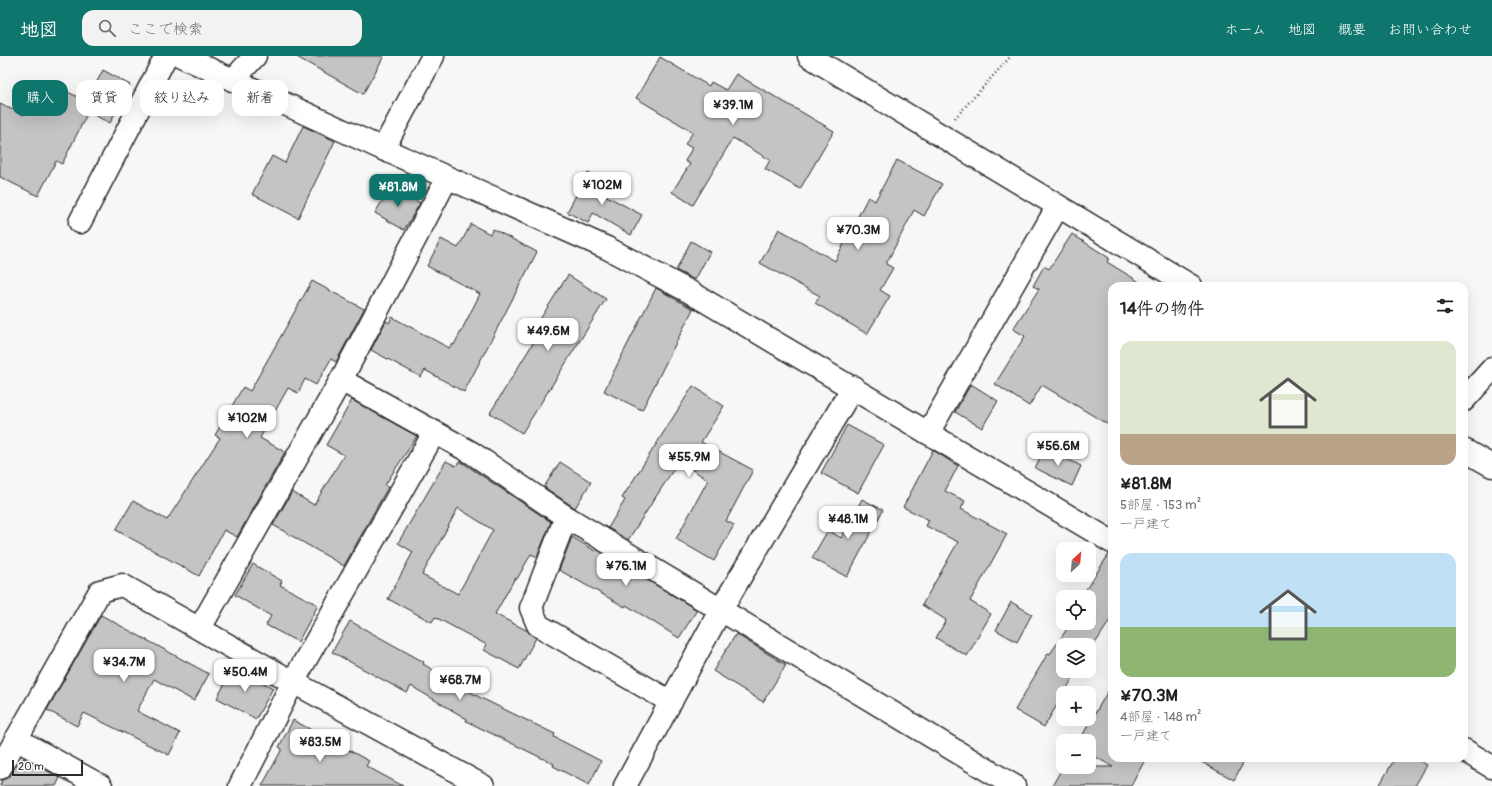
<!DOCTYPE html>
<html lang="ja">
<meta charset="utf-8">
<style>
body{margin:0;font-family:Pangolin,"Klee One",sans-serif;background:#f2f2f2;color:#202124;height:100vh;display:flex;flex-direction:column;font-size:15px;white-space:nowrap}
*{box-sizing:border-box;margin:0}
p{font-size:13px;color:#757577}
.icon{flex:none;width:22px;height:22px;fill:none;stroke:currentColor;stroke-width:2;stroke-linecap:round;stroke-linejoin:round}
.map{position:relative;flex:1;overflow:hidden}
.sheet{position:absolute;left:1108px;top:226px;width:360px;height:480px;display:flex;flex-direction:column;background:#fff;border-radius:12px;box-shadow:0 4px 16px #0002}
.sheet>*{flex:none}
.banner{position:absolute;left:12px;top:24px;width:380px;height:36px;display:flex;gap:8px}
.needle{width:26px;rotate:26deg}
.buttons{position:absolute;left:1056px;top:486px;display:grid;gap:8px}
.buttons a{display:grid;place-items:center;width:40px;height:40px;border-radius:8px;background:#fff;box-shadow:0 4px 16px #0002;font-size:20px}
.scale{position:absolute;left:12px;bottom:10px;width:71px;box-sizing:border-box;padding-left:4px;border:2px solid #2b2b2b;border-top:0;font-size:11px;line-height:14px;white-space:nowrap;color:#2b2b2b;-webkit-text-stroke:3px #fff;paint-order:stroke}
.price{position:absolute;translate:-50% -34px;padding:0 9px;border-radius:8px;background:#fff;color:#222;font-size:13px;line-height:26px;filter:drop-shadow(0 1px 2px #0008)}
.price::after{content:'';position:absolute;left:50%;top:24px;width:12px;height:9px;margin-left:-6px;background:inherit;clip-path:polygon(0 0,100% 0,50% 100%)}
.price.on{background:#0f766e;color:#fff}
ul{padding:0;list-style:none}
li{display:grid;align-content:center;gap:8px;height:212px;padding:0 12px}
li span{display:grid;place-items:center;height:124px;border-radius:12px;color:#555}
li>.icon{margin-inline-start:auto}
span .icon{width:72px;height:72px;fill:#fffc;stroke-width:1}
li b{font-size:17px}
h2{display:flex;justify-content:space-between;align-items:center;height:48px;padding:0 12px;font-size:17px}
.tag{padding:0 14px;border-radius:12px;background:#fff;box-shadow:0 4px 16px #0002;font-size:14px;line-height:36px}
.tag.on{background:#0f766e;color:#fff}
header{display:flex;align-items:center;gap:24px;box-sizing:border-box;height:56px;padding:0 20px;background:#0f766e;color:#fff}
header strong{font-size:19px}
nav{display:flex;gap:22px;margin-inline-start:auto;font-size:14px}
.search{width:280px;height:36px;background:#f2f2f2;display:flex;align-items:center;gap:10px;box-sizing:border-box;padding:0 14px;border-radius:12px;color:#757577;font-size:15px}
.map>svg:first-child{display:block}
.building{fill:#c4c4c4;stroke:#2b2b2b;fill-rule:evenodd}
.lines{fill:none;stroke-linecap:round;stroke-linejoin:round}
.minor-casing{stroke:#2b2b2b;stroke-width:25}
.path{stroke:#2b2b2b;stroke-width:2.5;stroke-dasharray:1 3;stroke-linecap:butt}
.minor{stroke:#fff;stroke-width:22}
</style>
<header>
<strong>地図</strong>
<div class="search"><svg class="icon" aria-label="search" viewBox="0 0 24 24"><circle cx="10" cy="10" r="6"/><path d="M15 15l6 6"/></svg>ここで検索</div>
<nav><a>ホーム</a><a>地図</a><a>概要</a><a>お問い合わせ</a></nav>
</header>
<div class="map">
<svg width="1492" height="730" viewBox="0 0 1492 730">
<rect width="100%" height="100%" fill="#f7f7f7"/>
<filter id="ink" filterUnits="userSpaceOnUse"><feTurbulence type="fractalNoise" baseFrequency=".025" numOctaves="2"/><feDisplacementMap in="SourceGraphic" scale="8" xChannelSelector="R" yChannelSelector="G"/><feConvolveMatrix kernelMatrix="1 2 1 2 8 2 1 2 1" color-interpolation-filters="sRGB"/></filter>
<g filter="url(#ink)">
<g class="building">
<path d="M295,0H384L363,38Z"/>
<path d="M660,1L709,30L711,26L726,34L736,18L834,75L800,133L765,113L770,104L733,82L693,149L672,136L690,108L685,105L692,92L685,88L693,76L636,42Z"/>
<path d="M103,14L130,29L110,67L88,56L62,108L56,105L38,140L0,121V48L24,59L41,24L87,45Z"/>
<path d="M303,70L335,85L298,162L252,138L272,100L285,107Z"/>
<path d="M897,104L942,128L924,160L914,154L886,208L893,212L880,234L890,240L867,278L815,247L820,240L760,207L779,173L835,205L868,141L875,145Z"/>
<path d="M588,117L609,128L603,138L642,159L631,179L593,157L588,167L567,156Z"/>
<path d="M391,130L420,147L404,174L375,157Z"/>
<path d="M471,168L490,178L493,173L537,196L464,336L425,314L421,321L371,294L386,265L389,267L392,261L449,292L452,288L454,289L480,238L427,210L441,183L458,192Z"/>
<path d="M1072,178L1109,202L1107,206L1146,230H1112V371L1042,329L1029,350L995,328L1025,280L1013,273L1039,233L1033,230L1044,210L1049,213Z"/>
<path d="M691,185L710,196L695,224L676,214Z"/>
<path d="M568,219L606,243L522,377L490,357L538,279L532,276Z"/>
<path d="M312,225L364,253L336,306L331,303L316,329L305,323L298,337L288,332L260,382L285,396L237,481L224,474L199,520L116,474L133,445L167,464L220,382L215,379L243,331L250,335Z"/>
<path d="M656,232L693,253L642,354L604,335Z"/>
<path d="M971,328L998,345L982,372L955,356Z"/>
<path d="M693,330L724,350L701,386L753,414L726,465L734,469L714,505L676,483L708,424L679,405L628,484L608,472L625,444L622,442Z"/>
<path d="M352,344L417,380L385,429L388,431L344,510L273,469L292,436L314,449L344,399L326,389Z"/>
<path d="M847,369L884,389L858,437L821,417Z"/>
<path d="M1045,392L1081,410L1072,430L1035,412Z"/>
<path d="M933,394L958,410L945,435L965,445L961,453L1007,478L970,545L991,558L967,600L936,582L946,564L922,549L958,486L926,470L929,464L903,451Z"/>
<path d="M446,405L456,410L460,405L551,466L537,501L531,498L517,523L515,522L495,558L528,575L536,582L519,613L484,594L487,589L435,561L432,566L388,543L413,496L398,487ZM458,452L493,474L458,538L422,519Z"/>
<path d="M560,406L591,426L575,452L544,431Z"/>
<path d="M862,443L883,454L847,521L812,502L828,474L841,482Z"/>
<path d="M572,481L595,495L596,493L697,554L679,582L626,549L625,551L559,514Z"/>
<path d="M1109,498H1112V561L1089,597V589H1063V615H1077L1044,671L1015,654L1048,597L1050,598L1071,567H1089V541H1081Z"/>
<path d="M253,508L282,525L280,529L318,549L298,586L266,569L271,560L235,539Z"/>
<path d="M1011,546L1032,558L1017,586L996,574Z"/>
<path d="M101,559L209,618L194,645L154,623L137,655L180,677L169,699L84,657L77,670L47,654Z"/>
<path d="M350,565L424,606L423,608L479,641L555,678L554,681L601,705L589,729L553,710L554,708L466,665L467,663L411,630L407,637L332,596Z"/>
<path d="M736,578L786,609L763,646L713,615Z"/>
<path d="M234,611L273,632L256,663L217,642Z"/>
<path d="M1112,628V702H1146L1131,730H1052L1063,711H1113L1089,697V685H1079Z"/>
<path d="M293,664L369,705L366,710L403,730H262L282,693L279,691Z"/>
<path d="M25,702L60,722L56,730H0L2,724L11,718L19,704Z"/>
<path d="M1194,702H1246L1234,724Z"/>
<path d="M1395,702H1414L1427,709L1415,730H1379Z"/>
</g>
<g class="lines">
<defs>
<g id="minor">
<path d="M181,0L383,93L607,192L690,236L1112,486"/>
<path d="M809,0L1191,230"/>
<path d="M233,24L255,0"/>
<path d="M383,93L433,0"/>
<path d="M447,122L341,324L472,397L566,461L1014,730"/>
<path d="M80,166L166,0"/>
<path d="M1464,344L1492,313"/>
<path d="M928,377L1058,150"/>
<path d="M1464,394L1492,410"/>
<path d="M566,461L531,552L538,569L671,646"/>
<path d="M200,572L341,324"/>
<path d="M16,683L101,730"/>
<path d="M1464,694L1492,711"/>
<path d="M0,712L100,535L122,529L293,626L483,730"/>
<path d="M240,730L293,626L434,377"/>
<path d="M625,730L720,555L853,331"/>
</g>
</defs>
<use href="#minor" class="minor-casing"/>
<path class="path" d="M955,62L1011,0"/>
<use href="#minor" class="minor"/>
</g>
</g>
</svg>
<div class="buttons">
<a><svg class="needle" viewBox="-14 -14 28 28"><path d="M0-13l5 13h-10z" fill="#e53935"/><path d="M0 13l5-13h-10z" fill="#757577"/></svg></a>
<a><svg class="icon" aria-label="locate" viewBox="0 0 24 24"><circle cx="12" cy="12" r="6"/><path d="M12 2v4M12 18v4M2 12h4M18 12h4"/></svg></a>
<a><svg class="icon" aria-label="layers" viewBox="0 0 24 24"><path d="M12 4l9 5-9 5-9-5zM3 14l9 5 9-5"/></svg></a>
<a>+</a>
<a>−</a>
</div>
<div class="scale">20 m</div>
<b class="price" style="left:733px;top:70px">¥39.1M</b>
<b class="price" style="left:602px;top:150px">¥102M</b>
<b class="price on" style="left:398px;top:152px">¥81.8M</b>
<b class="price" style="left:858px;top:195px">¥70.3M</b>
<b class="price" style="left:548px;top:296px">¥49.6M</b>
<b class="price" style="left:247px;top:383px">¥102M</b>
<b class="price" style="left:1058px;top:411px">¥56.6M</b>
<b class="price" style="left:689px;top:422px">¥55.9M</b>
<b class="price" style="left:848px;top:484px">¥48.1M</b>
<b class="price" style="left:626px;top:531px">¥76.1M</b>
<b class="price" style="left:124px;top:627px">¥34.7M</b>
<b class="price" style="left:245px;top:637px">¥50.4M</b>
<b class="price" style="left:460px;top:645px">¥68.7M</b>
<b class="price" style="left:320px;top:707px">¥83.5M</b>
<div class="banner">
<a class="tag on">購入</a>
<a class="tag">賃貸</a>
<a class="tag">絞り込み</a>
<a class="tag">新着</a>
</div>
<section class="sheet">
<h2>14件の物件<svg class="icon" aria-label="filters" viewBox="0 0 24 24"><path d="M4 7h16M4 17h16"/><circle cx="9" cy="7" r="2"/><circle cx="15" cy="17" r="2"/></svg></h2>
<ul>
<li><span style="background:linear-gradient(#dfe7d0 75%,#b9a48a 0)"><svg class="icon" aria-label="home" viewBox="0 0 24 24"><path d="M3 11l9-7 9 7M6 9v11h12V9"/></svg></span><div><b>¥81.8M</b><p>5部屋 · 153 m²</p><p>一戸建て</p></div></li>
<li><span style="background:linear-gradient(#bfe0f5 60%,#8fb573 0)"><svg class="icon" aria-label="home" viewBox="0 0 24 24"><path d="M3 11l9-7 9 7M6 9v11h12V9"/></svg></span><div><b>¥70.3M</b><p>4部屋 · 148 m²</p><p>一戸建て</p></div></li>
</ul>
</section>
</div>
